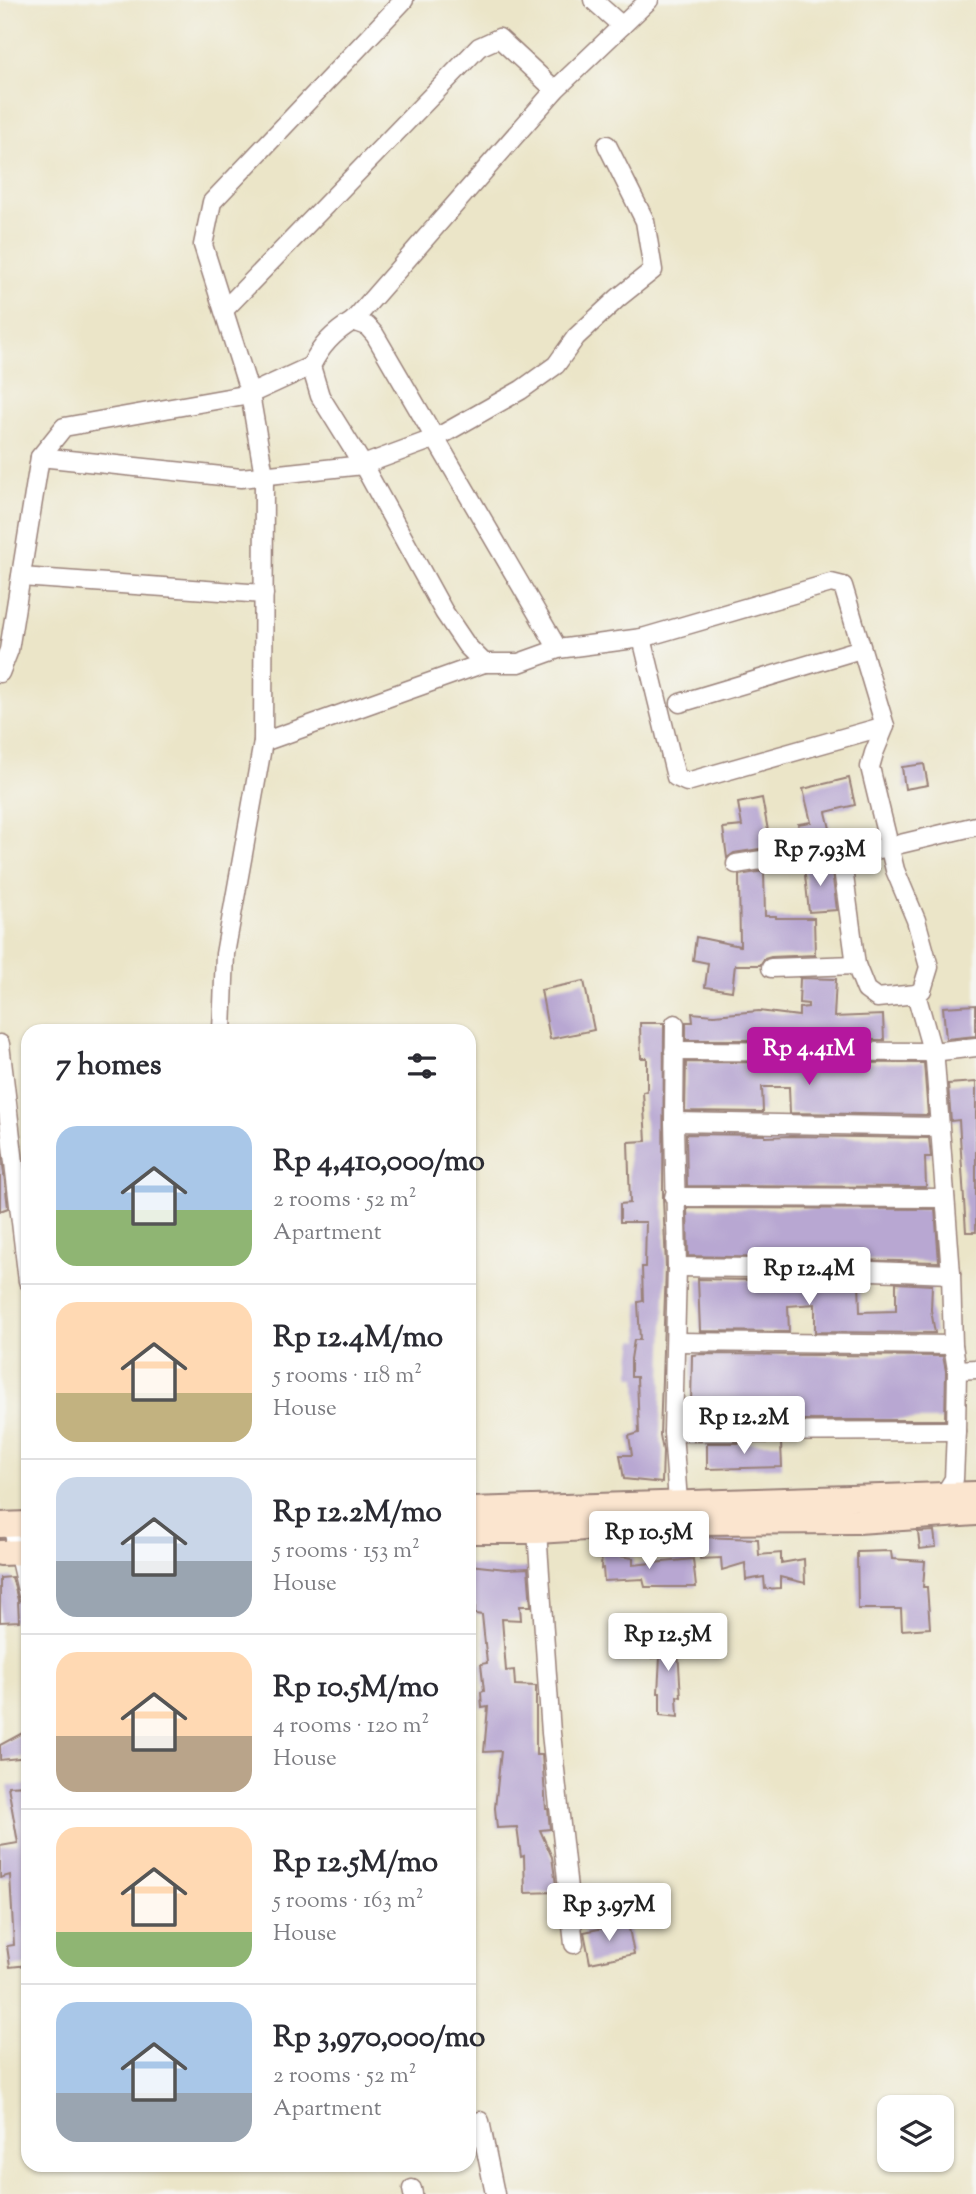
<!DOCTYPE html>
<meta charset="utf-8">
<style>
body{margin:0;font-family:"Sorts Mill Goudy",serif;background:#f7f7f7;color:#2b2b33;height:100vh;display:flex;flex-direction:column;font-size:26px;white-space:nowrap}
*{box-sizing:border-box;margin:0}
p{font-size:23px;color:#7c7c81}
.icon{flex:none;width:38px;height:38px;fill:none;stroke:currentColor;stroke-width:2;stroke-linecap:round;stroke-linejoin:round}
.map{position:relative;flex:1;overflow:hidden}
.details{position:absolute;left:21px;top:1024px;width:455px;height:1148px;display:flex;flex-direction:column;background:#fff;border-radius:21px;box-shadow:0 2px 5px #0004}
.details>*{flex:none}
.tools{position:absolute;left:877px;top:2095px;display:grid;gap:14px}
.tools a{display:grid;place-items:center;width:77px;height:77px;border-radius:14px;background:#fff;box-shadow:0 2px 5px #0004;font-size:35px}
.price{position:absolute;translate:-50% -60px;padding:0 16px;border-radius:7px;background:#fff;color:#222;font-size:23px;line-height:46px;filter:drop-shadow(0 2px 4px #0008)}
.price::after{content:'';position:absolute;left:50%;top:42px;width:21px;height:16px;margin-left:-10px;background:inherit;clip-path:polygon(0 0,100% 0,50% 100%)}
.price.current{background:#b5179e;color:#fff}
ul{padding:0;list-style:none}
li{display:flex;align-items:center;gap:21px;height:175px;padding:0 35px}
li+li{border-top:2px solid #e1e1e2}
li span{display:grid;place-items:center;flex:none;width:196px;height:140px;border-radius:21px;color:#555}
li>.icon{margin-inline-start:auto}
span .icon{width:84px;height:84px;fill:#fffc;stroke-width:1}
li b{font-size:30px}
h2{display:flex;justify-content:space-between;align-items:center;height:84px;padding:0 35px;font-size:30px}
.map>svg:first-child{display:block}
.building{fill:#b8a7d2}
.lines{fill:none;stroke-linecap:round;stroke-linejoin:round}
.street-casing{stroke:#9a827a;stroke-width:21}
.secondary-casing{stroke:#9a827a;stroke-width:28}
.street{stroke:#fff;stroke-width:18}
.secondary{stroke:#fbe5cf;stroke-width:24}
</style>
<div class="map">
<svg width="976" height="2194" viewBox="0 0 976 2194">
<rect width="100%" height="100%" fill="#f6f6f2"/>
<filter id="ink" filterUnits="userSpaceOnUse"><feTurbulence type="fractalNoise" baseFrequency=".0143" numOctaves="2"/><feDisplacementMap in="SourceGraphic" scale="14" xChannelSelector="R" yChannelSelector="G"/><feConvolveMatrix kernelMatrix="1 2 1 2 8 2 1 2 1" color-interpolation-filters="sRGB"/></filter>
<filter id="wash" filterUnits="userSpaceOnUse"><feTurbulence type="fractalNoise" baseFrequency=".00686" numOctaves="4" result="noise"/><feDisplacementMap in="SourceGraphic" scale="28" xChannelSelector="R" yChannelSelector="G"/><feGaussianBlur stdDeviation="1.57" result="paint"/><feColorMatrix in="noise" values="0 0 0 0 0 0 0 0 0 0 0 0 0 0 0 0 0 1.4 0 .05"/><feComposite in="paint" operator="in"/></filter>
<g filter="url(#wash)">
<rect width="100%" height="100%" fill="#ebe5c8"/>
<g id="blocks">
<g class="building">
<path d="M924,764L928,785L905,789L902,767Z"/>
<path d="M849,778L855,805L826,812L833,841L784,845L734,853L727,858L723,828L742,826L738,803L762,798L769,836L800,832L798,824L811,822L803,789Z"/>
<path d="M831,864L837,910L809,912L804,866Z"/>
<path d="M764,871L765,916H776V918H814L815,955L771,957L764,959L760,965H735L732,991L705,987L708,963L693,960L696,937L740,946L739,875Z"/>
<path d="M800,978L836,979L834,1017L883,1015L884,1040H686V1022H693L692,1013L714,1015L759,1011L799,1016V1008L808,1007V1004L799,1003Z"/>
<path d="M584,981L594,1030L550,1039L541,990Z"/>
<path d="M976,1005V1036L946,1039L943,1007Z"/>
<path d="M640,1023H664L663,1198L666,1267L660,1435L663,1451L662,1483L624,1479L620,1455H632L629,1436L639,1433L637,1377H631V1359L634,1340H640L638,1302L643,1301L642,1267H645L646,1222H620V1204L630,1203L628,1142L646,1141L643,1092L647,1091V1058H641Z"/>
<path d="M686,1062L924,1063L928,1115L790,1113L789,1087H762L763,1112L685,1111Z"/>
<path d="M976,1082V1232H966L959,1120L951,1121L948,1084Z"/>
<path d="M686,1134L765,1135V1137L791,1136L929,1138L931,1157H925L926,1187L687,1186Z"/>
<path d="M0,1141L8,1208L0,1211Z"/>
<path d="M687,1208L935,1209L939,1262L688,1256Z"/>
<path d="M698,1279L859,1282L860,1312L896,1311V1283L932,1285L931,1310L935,1333L815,1332V1304L788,1306L789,1332L700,1331Z"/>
<path d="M701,1354L943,1356L946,1371L945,1420H719L718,1404L691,1405L692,1355Z"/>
<path d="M707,1443H781L782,1467L707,1469Z"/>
<path d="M934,1531L936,1547L920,1549L918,1532Z"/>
<path d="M700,1537L758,1539L759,1555L781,1553V1563L804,1559L805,1583L780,1577V1588L765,1589L764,1577L746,1580L745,1563L722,1570L721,1558L700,1559Z"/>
<path d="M602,1551L619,1552V1556L633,1558V1565L693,1559L696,1587H645L643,1579L604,1581L603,1568L601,1569Z"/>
<path d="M891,1551L892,1559L925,1561L923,1587H927L930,1628L902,1630L901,1609H858L857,1552Z"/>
<path d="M469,1565L506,1569L528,1568L531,1606H520L521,1620L502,1619L506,1671L514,1670L515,1685L536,1686V1755H542L546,1809H548L550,1829L540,1830L552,1857L557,1892L525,1893L524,1856L521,1857L517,1827L497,1828L495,1808L501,1751L484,1752L488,1707L482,1708L481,1692L484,1691L481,1664L487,1663L482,1615L475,1614V1603H469Z"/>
<path d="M12,1577L18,1600L19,1621L0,1622V1578Z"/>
<path d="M655,1634H677L681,1697L677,1696L678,1717L660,1715V1693H658L660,1657L652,1658Z"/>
<path d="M28,1730V1757L0,1760V1745Z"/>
<path d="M28,1785V1965L10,1967L7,1946L14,1945L10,1875L0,1878V1846L18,1843L8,1786Z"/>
<path d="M628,1923L634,1954L590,1963L584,1932Z"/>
</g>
</g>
</g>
<g filter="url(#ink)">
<use href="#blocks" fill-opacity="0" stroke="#9a827a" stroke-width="2"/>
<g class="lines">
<defs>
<g id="street">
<path d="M593,0L622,26"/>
<path d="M225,309L479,47L499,38L555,90"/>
<path d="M353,321L555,90L649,0"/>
<path d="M40,457L241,478L363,465L436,438L521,390L556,365L576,337L618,298L653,270L645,221L607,145"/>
<path d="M21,577L264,594"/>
<path d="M642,638L676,777L687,782L885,726"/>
<path d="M558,649L375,335L367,326L353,321C333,333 321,346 311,366L320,396L363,465L444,612L467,646L484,663H519L558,649L642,638L831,583L843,586L885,726L874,753L870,767L895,870L916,920L929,967L922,990L916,994L877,998L866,990L856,965L841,854"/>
<path d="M0,673L9,650L40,457L64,427L250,394L311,366"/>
<path d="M680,703L861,649"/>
<path d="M263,742L484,663"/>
<path d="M736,864L786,856L875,850L976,826"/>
<path d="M771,968L856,965"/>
<path d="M916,994L935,1061L951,1274L953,1345L957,1370L956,1431L954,1479L944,1495"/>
<path d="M675,1024L674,1122L677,1267L673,1432L678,1502"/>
<path d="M222,1031L225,954L263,742L264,475L250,394L203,245L212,202L404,0"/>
<path d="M0,1044L28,1281"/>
<path d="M674,1051L932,1052L976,1047"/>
<path d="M674,1122L939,1127"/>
<path d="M674,1197L945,1198"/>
<path d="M677,1267L820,1269L951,1274"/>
<path d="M676,1342L953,1345"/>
<path d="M957,1370L976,1369"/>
<path d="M673,1432L956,1431"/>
<path d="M12,1525L28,1595"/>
<path d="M537,1531L551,1733L574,1944"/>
<path d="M480,2121L495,2194"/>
<path d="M412,2189L413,2194"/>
</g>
<g id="secondary">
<path d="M469,1510L976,1494"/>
<path d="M0,1525L28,1524"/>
<path d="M469,1531H537L682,1522L858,1521L976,1513"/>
<path d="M0,1553L28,1552"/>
</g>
</defs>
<use href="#street" class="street-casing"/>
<use href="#secondary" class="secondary-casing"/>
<use href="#street" class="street"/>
<use href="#secondary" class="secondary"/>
</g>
</g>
</svg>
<div class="tools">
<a><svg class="icon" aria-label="layers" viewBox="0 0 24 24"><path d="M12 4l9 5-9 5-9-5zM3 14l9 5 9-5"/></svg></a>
</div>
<b class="price" style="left:820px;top:888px">Rp 7.93M</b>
<b class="price current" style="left:809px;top:1087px">Rp 4.41M</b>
<b class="price" style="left:809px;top:1307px">Rp 12.4M</b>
<b class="price" style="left:744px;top:1456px">Rp 12.2M</b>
<b class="price" style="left:649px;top:1571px">Rp 10.5M</b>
<b class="price" style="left:668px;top:1673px">Rp 12.5M</b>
<b class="price" style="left:609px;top:1943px">Rp 3.97M</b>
<section class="details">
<h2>7 homes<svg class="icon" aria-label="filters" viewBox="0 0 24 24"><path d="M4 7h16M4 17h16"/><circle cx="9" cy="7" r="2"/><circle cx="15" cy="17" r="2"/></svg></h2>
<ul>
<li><span style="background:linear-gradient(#a9c7e8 60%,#8fb573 0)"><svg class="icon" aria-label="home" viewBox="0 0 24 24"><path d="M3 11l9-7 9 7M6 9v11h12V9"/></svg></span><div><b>Rp 4,410,000/mo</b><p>2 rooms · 52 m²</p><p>Apartment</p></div></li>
<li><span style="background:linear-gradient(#ffd9b3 65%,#c2b280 0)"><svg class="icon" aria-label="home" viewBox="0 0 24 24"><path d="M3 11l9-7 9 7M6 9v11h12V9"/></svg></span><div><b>Rp 12.4M/mo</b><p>5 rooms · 118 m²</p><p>House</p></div></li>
<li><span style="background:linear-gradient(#c9d6e8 60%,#9aa5b1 0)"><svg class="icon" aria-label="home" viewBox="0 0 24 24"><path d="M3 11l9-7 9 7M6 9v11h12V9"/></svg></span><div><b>Rp 12.2M/mo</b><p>5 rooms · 153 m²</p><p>House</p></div></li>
<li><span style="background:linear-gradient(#ffd9b3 60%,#b9a48a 0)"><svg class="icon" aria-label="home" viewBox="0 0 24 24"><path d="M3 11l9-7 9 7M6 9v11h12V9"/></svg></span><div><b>Rp 10.5M/mo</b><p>4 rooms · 120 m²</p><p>House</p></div></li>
<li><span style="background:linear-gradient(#ffd9b3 75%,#8fb573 0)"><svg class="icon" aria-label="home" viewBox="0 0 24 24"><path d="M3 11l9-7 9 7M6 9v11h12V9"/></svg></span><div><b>Rp 12.5M/mo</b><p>5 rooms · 163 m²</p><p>House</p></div></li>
<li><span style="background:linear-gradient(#a9c7e8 65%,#9aa5b1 0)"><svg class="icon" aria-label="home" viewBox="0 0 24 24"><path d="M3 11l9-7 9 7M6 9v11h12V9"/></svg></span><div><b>Rp 3,970,000/mo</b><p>2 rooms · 52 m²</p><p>Apartment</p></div></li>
</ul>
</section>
</div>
